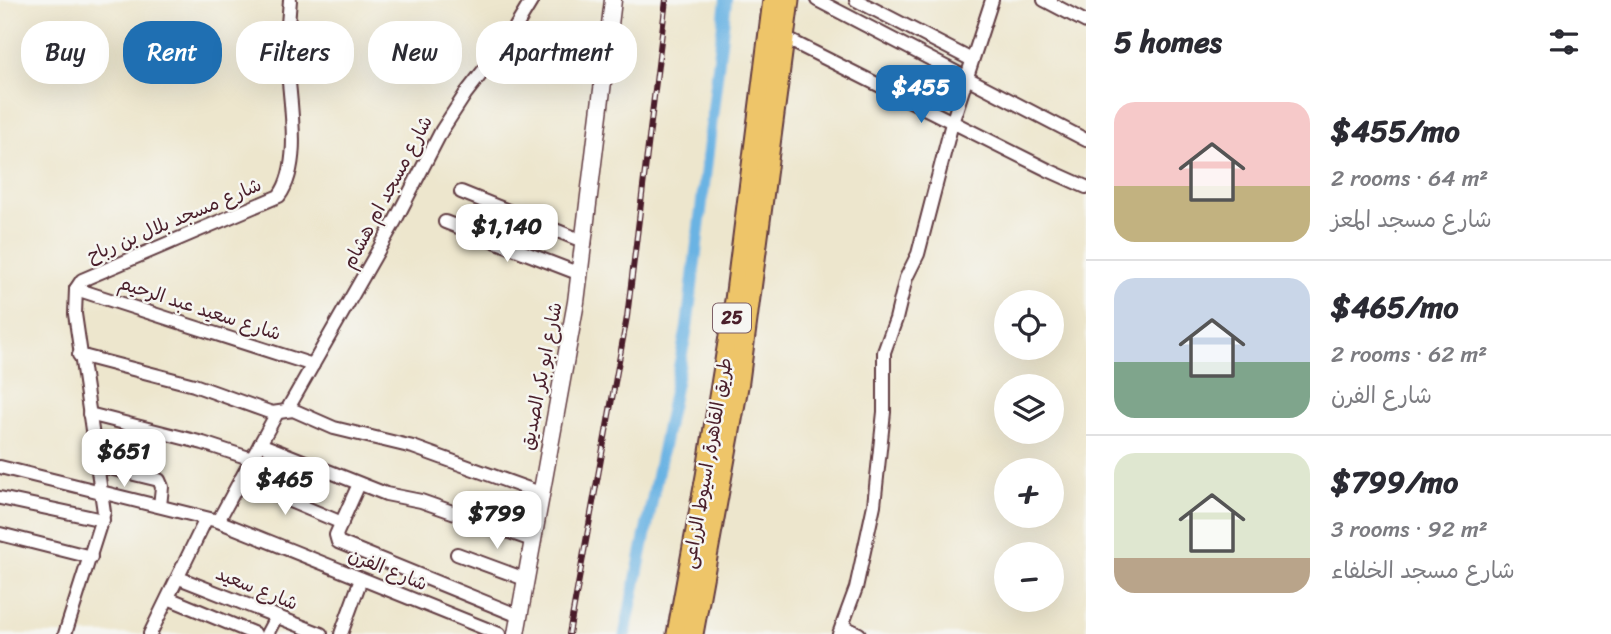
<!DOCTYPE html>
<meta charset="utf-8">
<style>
body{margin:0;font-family:Sriracha,"Playpen Sans Arabic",sans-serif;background:#f7f7f7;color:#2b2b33;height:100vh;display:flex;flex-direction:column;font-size:26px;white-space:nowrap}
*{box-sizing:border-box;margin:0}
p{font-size:23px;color:#7c7c81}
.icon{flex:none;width:38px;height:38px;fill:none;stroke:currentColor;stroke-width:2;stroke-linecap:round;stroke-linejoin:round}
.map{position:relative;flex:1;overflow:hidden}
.sheet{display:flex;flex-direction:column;background:#fff;width:525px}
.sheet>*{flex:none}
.guide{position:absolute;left:21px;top:21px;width:665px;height:63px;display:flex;gap:14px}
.fabs{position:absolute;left:994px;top:290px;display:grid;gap:14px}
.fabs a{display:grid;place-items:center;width:70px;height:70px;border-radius:50%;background:#fff;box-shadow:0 7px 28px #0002;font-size:35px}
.price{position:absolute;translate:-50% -60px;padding:0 16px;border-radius:14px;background:#fff;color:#222;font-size:23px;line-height:46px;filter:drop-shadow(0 2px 4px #0008)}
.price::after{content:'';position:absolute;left:50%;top:42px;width:21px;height:16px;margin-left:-10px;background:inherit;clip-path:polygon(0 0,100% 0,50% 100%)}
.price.on{background:#1f6fb2;color:#fff}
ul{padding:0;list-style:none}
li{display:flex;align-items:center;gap:21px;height:175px;padding:0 28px}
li+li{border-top:2px solid #e1e1e2}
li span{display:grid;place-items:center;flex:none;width:196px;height:140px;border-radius:21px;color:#555}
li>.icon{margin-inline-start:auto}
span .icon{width:84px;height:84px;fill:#fffc;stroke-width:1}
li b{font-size:30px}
h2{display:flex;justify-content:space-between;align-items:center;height:84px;padding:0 28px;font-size:30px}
.chip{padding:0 24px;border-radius:28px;background:#fff;box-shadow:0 7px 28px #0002;font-size:24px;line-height:63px}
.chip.on{background:#1f6fb2;color:#fff}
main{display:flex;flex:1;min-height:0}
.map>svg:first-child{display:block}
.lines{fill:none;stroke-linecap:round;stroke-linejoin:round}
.canal{stroke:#6bb3e3;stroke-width:12}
.minor-casing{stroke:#623d43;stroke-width:16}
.tertiary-casing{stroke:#623d43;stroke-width:19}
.trunk-casing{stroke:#623d43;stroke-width:23}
.minor{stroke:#fff;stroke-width:12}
.tertiary{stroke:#fff;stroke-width:16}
.trunk{stroke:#eec569;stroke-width:19}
.rail-casing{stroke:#4a1f2b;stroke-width:6}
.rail{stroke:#f6f6f2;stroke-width:3.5;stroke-dasharray:10;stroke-linecap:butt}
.labels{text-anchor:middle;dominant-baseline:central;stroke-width:5;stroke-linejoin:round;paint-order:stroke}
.shield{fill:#f6f6f2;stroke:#7e6067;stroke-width:2}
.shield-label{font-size:18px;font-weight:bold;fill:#4a1f2b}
.street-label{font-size:19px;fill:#4a1f2b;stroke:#f6f6f2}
</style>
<main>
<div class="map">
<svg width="1086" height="634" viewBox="0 0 1086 634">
<rect width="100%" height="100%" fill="#f6f6f2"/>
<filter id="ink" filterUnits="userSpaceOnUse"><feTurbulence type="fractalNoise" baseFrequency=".0143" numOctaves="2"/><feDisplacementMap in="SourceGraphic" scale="14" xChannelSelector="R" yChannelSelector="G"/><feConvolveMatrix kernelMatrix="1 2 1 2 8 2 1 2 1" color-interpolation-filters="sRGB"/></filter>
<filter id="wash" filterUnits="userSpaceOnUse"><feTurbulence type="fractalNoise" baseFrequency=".00686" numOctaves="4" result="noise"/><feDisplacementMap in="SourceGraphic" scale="28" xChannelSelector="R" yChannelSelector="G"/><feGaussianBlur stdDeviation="1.57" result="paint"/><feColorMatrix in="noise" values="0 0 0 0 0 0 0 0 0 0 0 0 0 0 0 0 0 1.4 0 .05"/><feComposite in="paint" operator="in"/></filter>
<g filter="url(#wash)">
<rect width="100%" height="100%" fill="#ede6cd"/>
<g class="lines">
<path class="canal" d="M625,634L687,328L726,0"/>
</g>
</g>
<g filter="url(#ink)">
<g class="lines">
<defs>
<g id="minor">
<path d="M817,0L1086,140"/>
<path d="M856,0L972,60"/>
<path d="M1044,0L1086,22"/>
<path d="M779,35L1048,170L1086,187"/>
<path d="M461,192L585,242"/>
<path d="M445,222L580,274"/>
<path d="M76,289L313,365"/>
<path d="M79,355L194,385L272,413L293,410L334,428L413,447L540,493"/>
<path d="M287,410L395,221L442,130L466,93L509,38L532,0"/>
<path d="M89,414L203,443L252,459"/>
<path d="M260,444L386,494L421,501L532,540"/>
<path d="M97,465L159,480L162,487L160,506"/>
<path d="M0,467L218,521L499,634"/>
<path d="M240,480L342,523"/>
<path d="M359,484L336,535L338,542L519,616"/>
<path d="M0,498L103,520"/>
<path d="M218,521L277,413"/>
<path d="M0,534L91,557"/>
<path d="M457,554L525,579"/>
<path d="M179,578L321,634"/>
<path d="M168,598L255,634"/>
<path d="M842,626L859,634"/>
<path d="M65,634L104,512L75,314L76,289L82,280L279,196C304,162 288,96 287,55C287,37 288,18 290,0"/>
<path d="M150,634L206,519"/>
<path d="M267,634L276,617"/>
<path d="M341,634L361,579"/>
<path d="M839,634L856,588L874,505L884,412V352L896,319L906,278L918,254L952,123L992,0"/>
</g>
<path id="tertiary" d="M516,634L576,302L613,0"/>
<g id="trunk">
<path d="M677,634L706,476L735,300L773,0"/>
<path d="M693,634L739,381L789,0"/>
</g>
</defs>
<use href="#minor" class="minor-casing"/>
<use href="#tertiary" class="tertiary-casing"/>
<use href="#trunk" class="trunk-casing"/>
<use href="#minor" class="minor"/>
<use href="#tertiary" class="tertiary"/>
<use href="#trunk" class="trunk"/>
<defs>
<path id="rail" d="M569,634L627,317L666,0"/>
</defs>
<use href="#rail" class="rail-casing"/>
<use href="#rail" class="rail"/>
</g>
</g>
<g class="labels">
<rect class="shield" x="713" y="303.5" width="38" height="29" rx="5"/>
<g class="shield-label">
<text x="732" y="318">25</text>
</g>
<g class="street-label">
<text transform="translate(387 192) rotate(-62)">شارع مسجد ام هشام</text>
<text transform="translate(174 220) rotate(-23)">شارع مسجد بلال بن رباح</text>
<text transform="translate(200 308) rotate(18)">شارع سعيد عبد الرحيم</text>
<text transform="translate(541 376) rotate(-79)">شارع ابو بكر الصديق</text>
<text transform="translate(707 463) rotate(-80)">طريق القاهرة, اسيوط الزراعى</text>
<text transform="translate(388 569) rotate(22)">شارع الفرن</text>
<text transform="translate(257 588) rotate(22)">شارع سعيد</text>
</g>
</g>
</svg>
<div class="fabs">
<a><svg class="icon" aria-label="locate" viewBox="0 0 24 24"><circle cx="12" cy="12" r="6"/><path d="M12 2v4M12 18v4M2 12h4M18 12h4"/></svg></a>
<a><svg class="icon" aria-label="layers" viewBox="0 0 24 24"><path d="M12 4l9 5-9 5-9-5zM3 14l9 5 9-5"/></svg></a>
<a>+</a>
<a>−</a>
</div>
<b class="price on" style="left:921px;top:125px">$455</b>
<b class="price" style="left:507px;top:264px">$1,140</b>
<b class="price" style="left:124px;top:489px">$651</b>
<b class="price" style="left:285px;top:517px">$465</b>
<b class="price" style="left:497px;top:551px">$799</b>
<div class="guide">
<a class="chip">Buy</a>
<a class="chip on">Rent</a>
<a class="chip">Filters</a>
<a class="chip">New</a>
<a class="chip">Apartment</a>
</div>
</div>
<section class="sheet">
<h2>5 homes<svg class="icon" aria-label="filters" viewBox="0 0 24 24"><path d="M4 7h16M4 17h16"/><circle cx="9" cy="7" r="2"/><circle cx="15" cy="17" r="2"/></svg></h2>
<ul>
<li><span style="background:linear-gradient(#f6c9c9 60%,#c2b280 0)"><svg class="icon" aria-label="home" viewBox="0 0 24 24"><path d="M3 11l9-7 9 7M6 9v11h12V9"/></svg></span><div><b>$455/mo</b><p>2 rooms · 64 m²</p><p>شارع مسجد المعز</p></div></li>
<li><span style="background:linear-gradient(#c9d6e8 60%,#7fa58c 0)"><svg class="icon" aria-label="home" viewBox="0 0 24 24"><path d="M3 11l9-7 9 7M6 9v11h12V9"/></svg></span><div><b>$465/mo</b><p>2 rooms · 62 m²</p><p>شارع الفرن</p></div></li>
<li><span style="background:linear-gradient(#dfe7d0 75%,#b9a48a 0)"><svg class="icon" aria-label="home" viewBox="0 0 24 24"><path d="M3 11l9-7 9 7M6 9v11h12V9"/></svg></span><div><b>$799/mo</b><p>3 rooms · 92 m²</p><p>شارع مسجد الخلفاء</p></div></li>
</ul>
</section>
</main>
